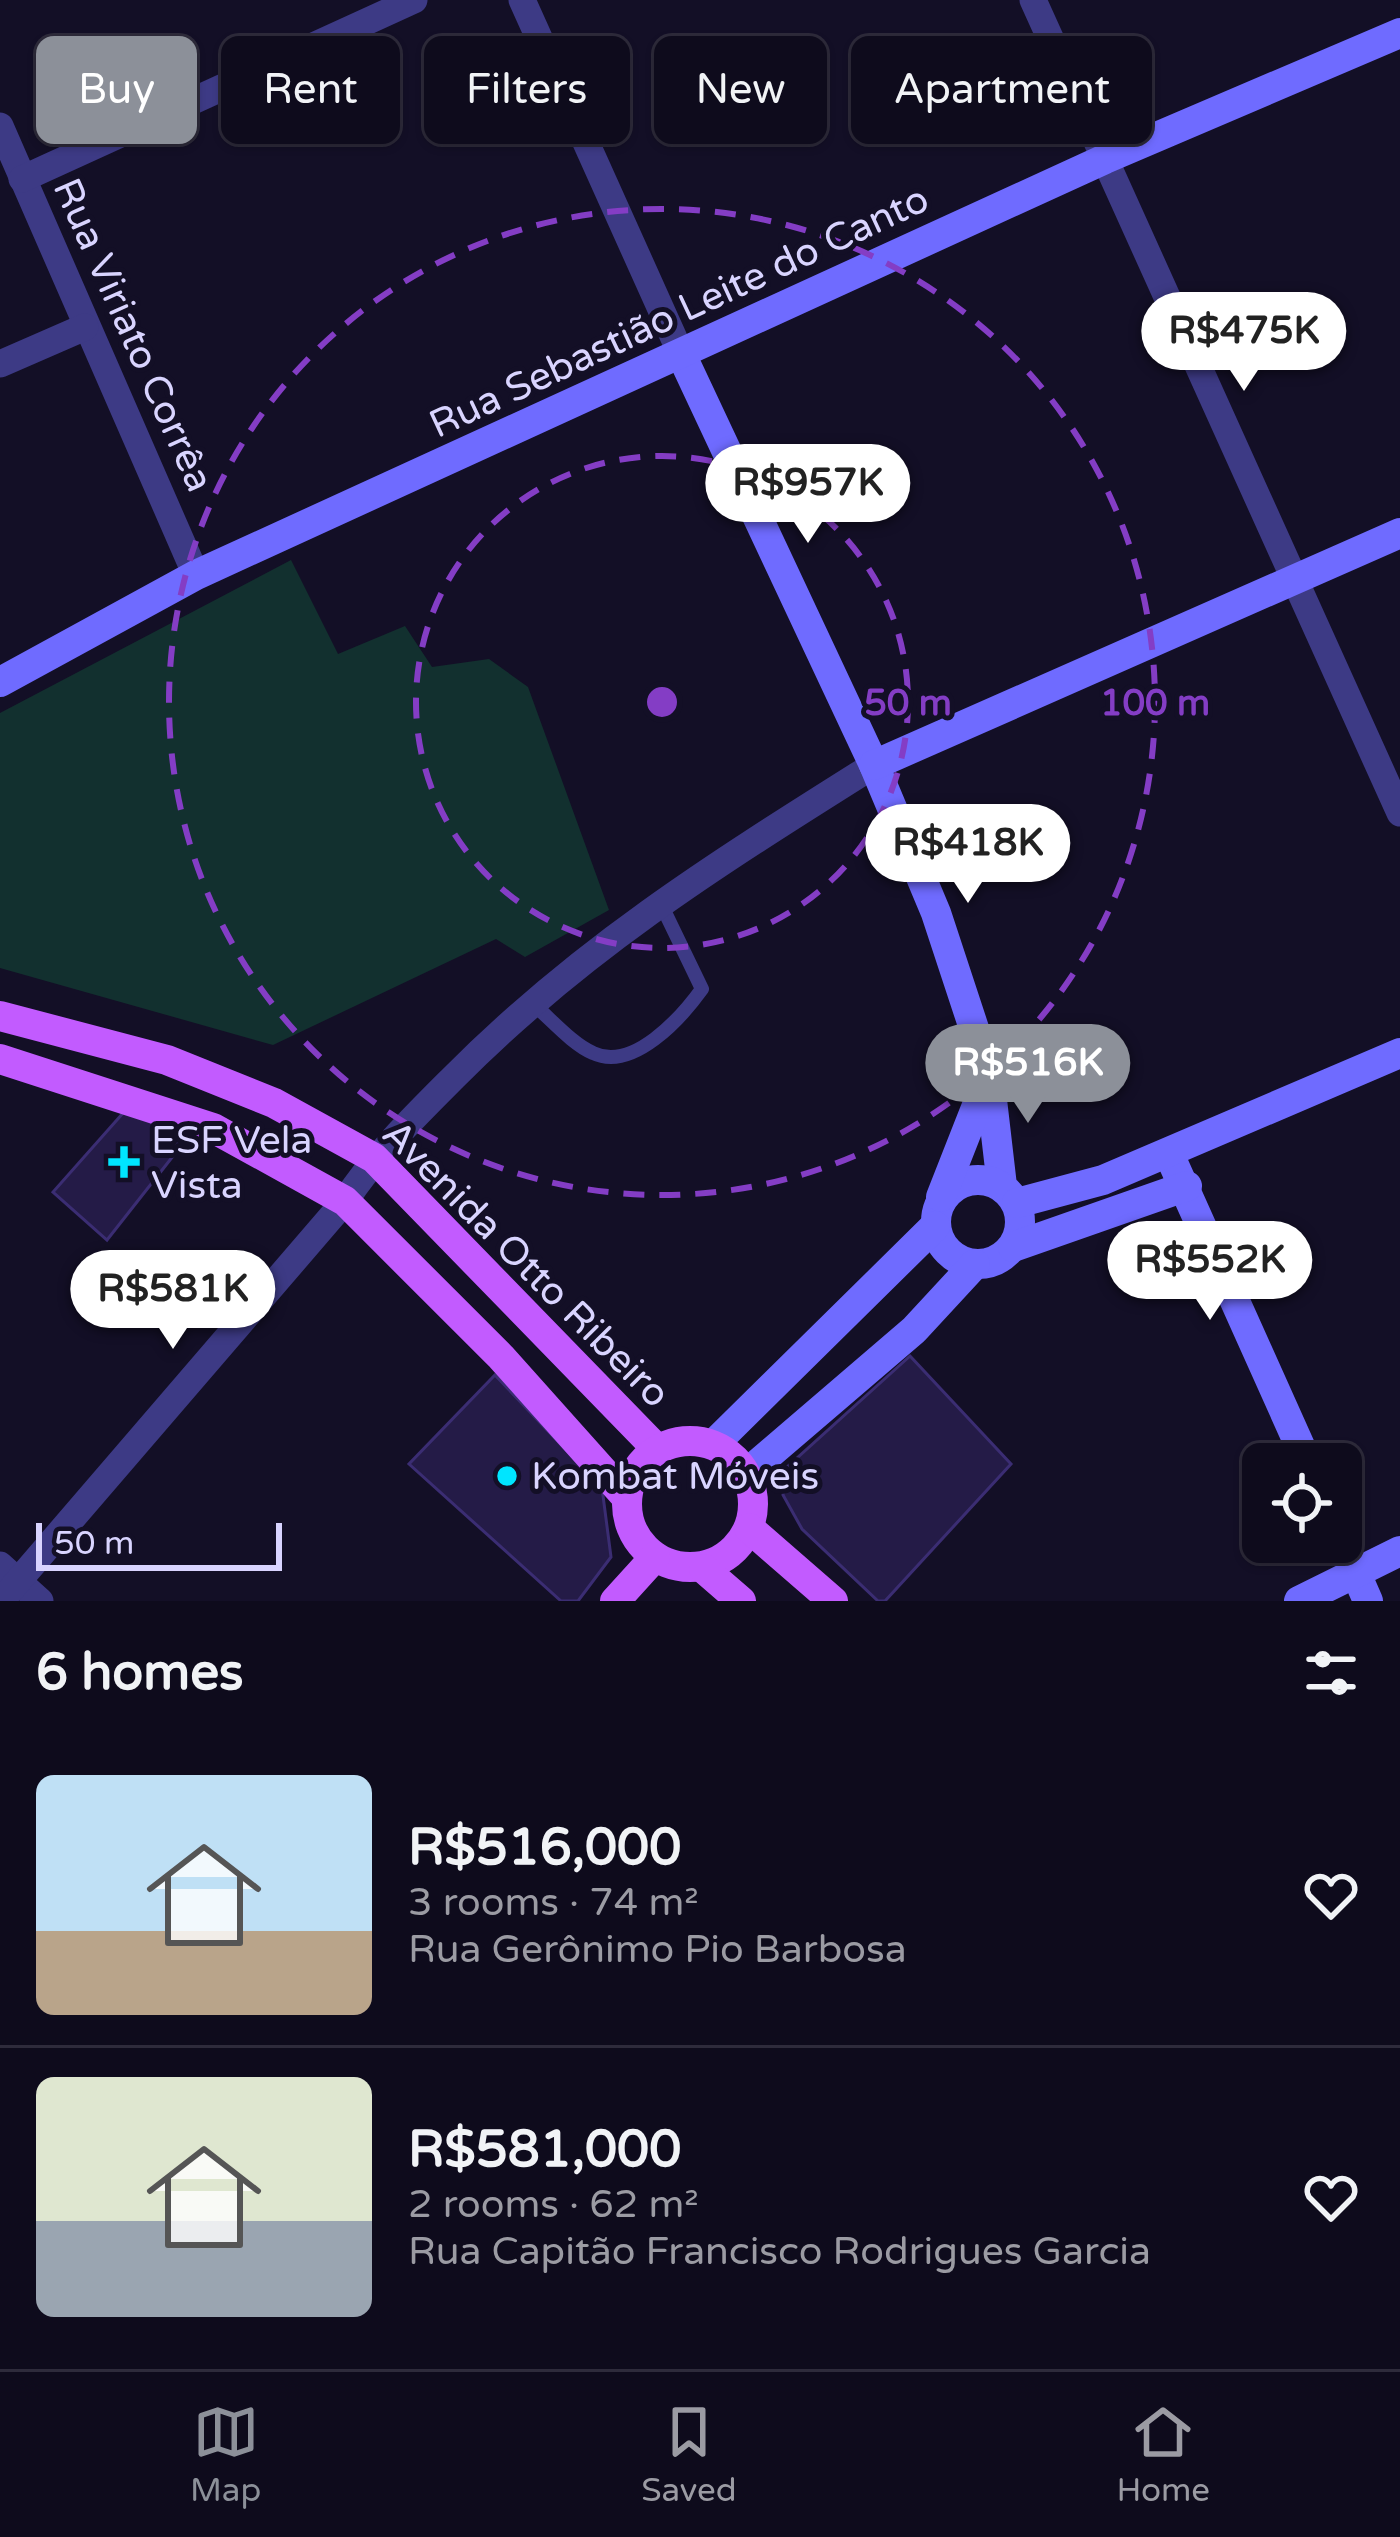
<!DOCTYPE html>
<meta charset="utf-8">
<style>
body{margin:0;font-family:"Varela Round",sans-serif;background:#1c1929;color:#f1f3f6;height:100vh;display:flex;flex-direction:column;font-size:45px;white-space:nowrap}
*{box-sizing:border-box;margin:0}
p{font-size:39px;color:#9b9ba3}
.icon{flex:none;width:66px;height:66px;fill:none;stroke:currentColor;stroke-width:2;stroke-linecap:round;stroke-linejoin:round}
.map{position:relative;height:1601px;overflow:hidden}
.sheet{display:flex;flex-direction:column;background:#0e0b1c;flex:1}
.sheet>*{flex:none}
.guide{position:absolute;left:36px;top:36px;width:1329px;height:108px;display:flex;gap:24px}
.buttons{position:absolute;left:1242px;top:1443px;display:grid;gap:24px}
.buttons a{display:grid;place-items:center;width:120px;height:120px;border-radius:18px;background:#0e0b1c;box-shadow:0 3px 9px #0004,0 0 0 3px #2e2b3b;font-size:60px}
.scale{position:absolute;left:36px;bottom:30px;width:246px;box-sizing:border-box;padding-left:12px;border:6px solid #d9d4ff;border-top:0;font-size:33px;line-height:42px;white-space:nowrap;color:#d9d4ff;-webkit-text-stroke:9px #130f26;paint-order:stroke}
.price{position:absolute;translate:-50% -102px;padding:0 27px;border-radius:42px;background:#fff;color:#222;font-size:39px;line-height:78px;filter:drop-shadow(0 3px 6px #0008)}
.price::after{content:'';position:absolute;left:50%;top:72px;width:36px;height:27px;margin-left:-18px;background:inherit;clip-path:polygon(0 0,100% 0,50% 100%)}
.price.selected{background:#8c9099;color:#fff}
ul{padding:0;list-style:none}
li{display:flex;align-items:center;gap:36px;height:300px;padding:0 36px}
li+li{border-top:3px solid #2e2b3b}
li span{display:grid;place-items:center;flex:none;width:336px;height:240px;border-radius:18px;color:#555}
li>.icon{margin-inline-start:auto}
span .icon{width:144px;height:144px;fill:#fffc;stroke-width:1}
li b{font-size:51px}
h2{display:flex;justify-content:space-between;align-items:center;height:144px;padding:0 36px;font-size:51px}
.tag{padding:0 42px;border-radius:18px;background:#0e0b1c;box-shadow:0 3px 9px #0004,0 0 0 3px #2e2b3b;font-size:42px;line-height:108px}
.tag.selected{background:#8c9099;color:#fff}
.menu{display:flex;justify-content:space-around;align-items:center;height:168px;border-top:3px solid #2e2b3b;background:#0e0b1c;font-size:33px;color:#9b9ba3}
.menu a{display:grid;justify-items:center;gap:6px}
.menu .selected{color:#8c9099}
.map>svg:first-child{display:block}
.green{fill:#12302f}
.building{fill:#241b47;stroke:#3b2d73;stroke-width:3}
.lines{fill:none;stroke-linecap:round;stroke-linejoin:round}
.lane{stroke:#3d3a85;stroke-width:14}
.street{stroke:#3d3a85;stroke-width:27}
.secondary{stroke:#6f6bff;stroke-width:30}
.primary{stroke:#c25bff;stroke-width:30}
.ring{fill:none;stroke:#843dc5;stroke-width:6;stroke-dasharray:21 15}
.poi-dot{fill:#00e5ff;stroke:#130f26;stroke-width:4.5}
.labels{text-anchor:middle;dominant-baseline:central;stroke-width:10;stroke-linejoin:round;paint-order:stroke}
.street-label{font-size:39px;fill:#d9d4ff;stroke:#130f26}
.poi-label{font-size:39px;fill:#d9d4ff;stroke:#130f26;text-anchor:start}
.centre{fill:#843dc5;stroke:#130f26;stroke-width:6}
.ring-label{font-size:36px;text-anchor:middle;font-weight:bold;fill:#843dc5;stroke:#130f26;stroke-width:10;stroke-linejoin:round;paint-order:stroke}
</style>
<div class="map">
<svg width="1400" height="1601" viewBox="0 0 1400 1601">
<rect width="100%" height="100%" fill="#130f26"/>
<path class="green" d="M291,560L338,654L405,626L432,667L489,659L528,687L609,910L525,957L496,939L273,1045L0,968V713Z"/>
<g class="building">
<path d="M124,1112L192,1132L107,1240L53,1192Z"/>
<path d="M910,1356L1011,1464L885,1601H878L802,1529L783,1495L786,1468Z"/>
<path d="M495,1375L602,1488L611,1557L578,1601H561L409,1464Z"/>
</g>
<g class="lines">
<path class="lane" d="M533,1004C551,1019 572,1044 593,1053C633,1072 681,1018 702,989L661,904"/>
<g class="street">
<path d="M522,0L682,356"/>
<path d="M1033,0L1400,813"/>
<path d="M0,126L196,575"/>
<path d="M22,179L414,0"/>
<path d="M0,364L85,327"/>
<path d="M0,1565L40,1601"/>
<path d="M1,1601L345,1201C376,1154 414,1117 454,1077C583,947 720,862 874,765"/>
</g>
<g class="secondary">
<path d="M682,356L874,765L936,913L989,1074L1002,1186"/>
<path d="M0,682L196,575L1105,159L1400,33"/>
<path d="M874,765L1400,533"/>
<path d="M1169,1154L1308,1464"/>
<circle cx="978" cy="1222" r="42"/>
<path d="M941,1197L987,1080"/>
<path d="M1017,1203L1103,1180L1400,1053"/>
<path d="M1013,1247L1187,1186"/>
<path d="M714,1444L935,1226"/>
<path d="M746,1474L914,1330L975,1264"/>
<path d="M1341,1539L1368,1601"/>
<path d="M1299,1601L1400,1551"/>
</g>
<g class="primary">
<path d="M0,1016L167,1060L274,1103L374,1158L658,1450"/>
<path d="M0,1059L213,1128L345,1201L501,1357L627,1498"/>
<circle cx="690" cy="1504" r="63"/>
<path d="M749,1528L833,1601"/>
<path d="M704,1569L741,1601"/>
<path d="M615,1601L655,1557"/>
</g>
</g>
<g class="ring">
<circle cx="662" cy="702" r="246"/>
<circle cx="662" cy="702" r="493"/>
</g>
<g class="poi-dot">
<path d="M118 1144h12v12h12v12h-12v12h-12v-12h-12v-12h12z"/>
<circle cx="507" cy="1476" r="12"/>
</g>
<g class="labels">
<g class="street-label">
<text transform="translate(679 312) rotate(-25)">Rua Sebastião Leite do Canto</text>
<text transform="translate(133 335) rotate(66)">Rua Viriato Corrêa</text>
<text transform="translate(526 1264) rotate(45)">Avenida Otto Ribeiro</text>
</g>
<g class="poi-label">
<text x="151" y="1140">ESF Vela<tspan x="151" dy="45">Vista</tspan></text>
<text x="531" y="1476">Kombat Móveis</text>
</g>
</g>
<circle cx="662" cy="702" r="18" class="centre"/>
<g class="ring-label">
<text x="908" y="715">50 m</text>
<text x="1155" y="715">100 m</text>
</g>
</svg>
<div class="buttons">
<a><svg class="icon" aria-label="locate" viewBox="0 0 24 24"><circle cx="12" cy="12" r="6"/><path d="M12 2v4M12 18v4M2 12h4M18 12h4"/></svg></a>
</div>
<div class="scale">50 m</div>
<b class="price" style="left:1244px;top:394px">R$475K</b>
<b class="price" style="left:808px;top:546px">R$957K</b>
<b class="price" style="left:968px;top:906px">R$418K</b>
<b class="price selected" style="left:1028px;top:1126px">R$516K</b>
<b class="price" style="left:1210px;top:1323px">R$552K</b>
<b class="price" style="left:173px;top:1352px">R$581K</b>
<div class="guide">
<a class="tag selected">Buy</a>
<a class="tag">Rent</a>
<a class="tag">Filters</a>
<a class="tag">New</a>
<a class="tag">Apartment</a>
</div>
</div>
<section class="sheet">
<h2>6 homes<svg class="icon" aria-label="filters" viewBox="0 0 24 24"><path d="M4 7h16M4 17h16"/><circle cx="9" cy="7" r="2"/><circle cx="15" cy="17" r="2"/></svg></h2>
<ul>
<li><span style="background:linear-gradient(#bfe0f5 65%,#b9a48a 0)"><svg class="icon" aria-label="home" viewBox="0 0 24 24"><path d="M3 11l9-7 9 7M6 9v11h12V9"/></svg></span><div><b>R$516,000</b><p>3 rooms · 74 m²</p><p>Rua Gerônimo Pio Barbosa</p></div><svg class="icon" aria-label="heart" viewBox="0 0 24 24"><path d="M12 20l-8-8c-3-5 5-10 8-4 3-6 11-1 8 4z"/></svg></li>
<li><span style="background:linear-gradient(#dfe7d0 60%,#9aa5b1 0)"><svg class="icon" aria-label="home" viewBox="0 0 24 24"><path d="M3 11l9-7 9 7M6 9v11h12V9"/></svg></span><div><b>R$581,000</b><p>2 rooms · 62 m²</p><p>Rua Capitão Francisco Rodrigues Garcia</p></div><svg class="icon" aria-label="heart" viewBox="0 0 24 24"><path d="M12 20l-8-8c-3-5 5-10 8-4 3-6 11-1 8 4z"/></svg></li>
</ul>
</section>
<nav class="menu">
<a class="selected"><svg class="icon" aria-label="map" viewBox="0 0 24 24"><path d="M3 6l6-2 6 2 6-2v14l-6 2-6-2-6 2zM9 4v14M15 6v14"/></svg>Map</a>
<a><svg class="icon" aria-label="saved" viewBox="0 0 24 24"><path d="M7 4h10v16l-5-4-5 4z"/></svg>Saved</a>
<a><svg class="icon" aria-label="home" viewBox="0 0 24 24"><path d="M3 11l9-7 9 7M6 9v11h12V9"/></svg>Home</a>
</nav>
